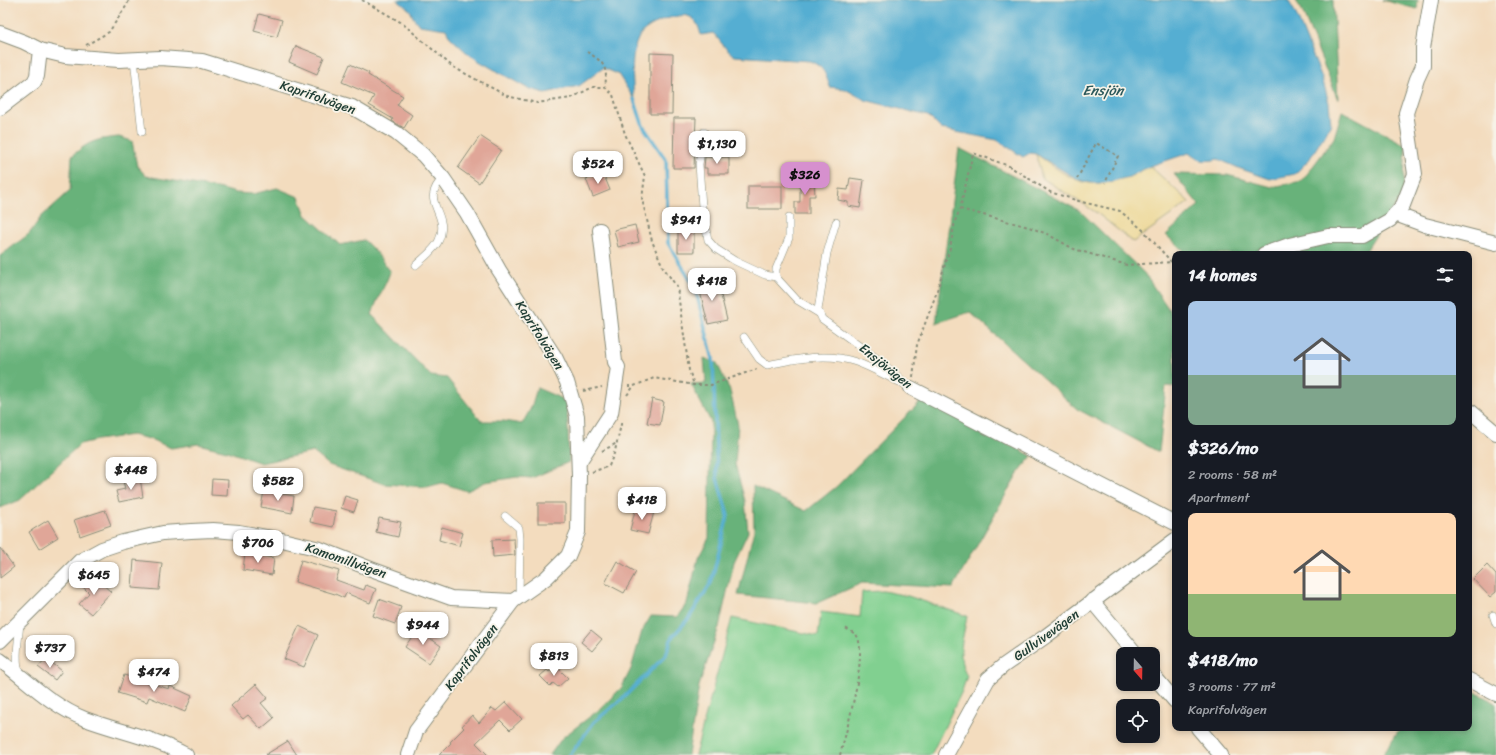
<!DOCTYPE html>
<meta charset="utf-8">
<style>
body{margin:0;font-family:Sriracha,sans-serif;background:#242831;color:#f1f3f6;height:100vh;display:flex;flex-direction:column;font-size:15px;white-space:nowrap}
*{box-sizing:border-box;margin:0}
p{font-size:13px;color:#9ea1a6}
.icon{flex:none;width:22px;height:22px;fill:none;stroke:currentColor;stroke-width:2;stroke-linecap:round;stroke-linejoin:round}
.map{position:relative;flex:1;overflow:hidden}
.details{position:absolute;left:1172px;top:251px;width:300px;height:480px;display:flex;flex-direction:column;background:#171b24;border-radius:8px;box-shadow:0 2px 6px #0003}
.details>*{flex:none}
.needle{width:26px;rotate:160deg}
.buttons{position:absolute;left:1116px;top:647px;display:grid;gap:8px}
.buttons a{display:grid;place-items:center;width:44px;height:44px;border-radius:8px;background:#171b24;box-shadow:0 2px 6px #0003;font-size:20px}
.price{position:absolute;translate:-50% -34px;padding:0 9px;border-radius:8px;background:#fff;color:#222;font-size:13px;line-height:26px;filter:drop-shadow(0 1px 2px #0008)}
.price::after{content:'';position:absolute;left:50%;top:24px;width:12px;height:9px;margin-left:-6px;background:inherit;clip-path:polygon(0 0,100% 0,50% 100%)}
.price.on{background:#d690ce;color:#111}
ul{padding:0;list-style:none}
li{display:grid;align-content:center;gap:8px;height:212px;padding:0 16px}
li span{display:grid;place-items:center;height:124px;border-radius:8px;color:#555}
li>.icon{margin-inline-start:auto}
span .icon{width:72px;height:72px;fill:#fffc;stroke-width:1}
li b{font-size:17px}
h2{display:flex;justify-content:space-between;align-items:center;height:48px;padding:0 16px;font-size:17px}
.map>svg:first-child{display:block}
.green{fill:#81d090;stroke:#508662}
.forest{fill:#68b27a;stroke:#447857}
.sand{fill:#eeda9e;stroke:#868c69}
.water{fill:#54aed2;stroke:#3a7683}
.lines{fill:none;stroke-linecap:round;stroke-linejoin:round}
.stream{stroke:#54aed2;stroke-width:3.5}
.building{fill:#e0a698}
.lane-casing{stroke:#898c79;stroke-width:8}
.street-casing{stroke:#898c79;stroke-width:16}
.path{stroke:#898c79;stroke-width:2;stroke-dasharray:3 3;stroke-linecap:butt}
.lane{stroke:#fff;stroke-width:7}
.street{stroke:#fff;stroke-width:14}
.labels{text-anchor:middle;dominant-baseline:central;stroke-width:3.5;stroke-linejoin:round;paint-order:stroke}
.street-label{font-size:13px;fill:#1f3d34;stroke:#f7f3e8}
.water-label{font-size:14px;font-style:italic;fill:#2c595c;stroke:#f7f3e8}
</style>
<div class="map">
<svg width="1496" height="755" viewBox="0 0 1496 755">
<rect width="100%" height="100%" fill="#f7f3e8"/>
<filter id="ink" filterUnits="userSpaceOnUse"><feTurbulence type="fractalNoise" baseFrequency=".025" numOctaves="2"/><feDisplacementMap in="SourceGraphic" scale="8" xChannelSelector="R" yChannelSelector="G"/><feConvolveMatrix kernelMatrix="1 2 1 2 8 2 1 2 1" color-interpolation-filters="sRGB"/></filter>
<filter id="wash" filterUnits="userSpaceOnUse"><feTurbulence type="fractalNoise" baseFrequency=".012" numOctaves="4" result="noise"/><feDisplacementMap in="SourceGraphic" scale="16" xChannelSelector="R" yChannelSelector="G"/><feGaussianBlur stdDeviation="0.9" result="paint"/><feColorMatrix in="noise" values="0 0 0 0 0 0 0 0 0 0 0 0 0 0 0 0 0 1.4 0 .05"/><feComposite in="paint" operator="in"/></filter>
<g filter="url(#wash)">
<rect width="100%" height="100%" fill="#f3dcbe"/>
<path class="green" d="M883,591L908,596L967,616C964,636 955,657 967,676L962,691L931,755H695L732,618L818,636L821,612L860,617L862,592Z"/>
<g class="forest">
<path d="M1295,0H1333L1338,100L1301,8Z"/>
<path d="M1382,0H1418L1417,9Z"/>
<path d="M1342,111L1406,145L1403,193L1364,254H1187L1166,235L1199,205L1174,174L1227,175L1272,187L1302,181L1334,138Z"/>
<path d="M119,137L132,141L137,166L146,176L222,189L236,193L253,194L277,188L299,197L306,215L340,245L364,240L376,252L390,272C385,287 376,300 372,315L431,376L447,378L481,421H504L522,424L531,408L537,388L567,401L569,462L532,478L517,477L485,482L467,491L442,483L427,487L384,484L329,465L313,452L261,463L227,451L198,444L171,448L150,439L132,435L97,440L80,444L20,500L0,508V256L29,234L41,217L70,191L72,156C89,141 96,139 119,137Z"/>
<path d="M959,148L1080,211L1144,273L1175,318V387L1166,386L1159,452L1077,409L970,312L936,323Z"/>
<path d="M704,358L717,363L730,391L738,425L735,464L745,501L748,532L734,562L719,627L699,686L688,755H550L562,738L600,709L622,687L631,669L642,631L651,616L677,617L687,603L698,558L709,538L711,422L691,384L706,383Z"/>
<path d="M922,400L1032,456L1018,473L953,588L862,583L817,603L738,595L754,530L753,486L806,511L836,487Z"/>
<path d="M1469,689L1496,703V755H1383L1400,728H1469Z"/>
</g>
<path class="sand" d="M1036,154C1052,165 1071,182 1091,183C1110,184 1134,175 1150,166L1189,202L1133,242L1097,213L1042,178Z"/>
<path class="water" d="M397,0H1288L1295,12L1322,78L1329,103L1331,124L1309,160L1295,174L1270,179L1241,169L1218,159C1206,162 1198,161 1189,153L1150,166L1129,177L1105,183H1091L1077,179L1036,154L1030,153L1023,157L997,140L941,129L928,116L865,100L845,89L830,87C825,73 825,68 810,61L735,56C725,50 721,41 713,33L701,35C699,28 697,19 688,16C676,13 646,25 640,35C629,54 633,79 634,99L618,74L603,68L579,86L545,93L527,88L479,61L466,52L450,37L446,29L419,25L413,17L410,10Z"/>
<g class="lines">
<path class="stream" d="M570,755L594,722L622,699L666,655L672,637L689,618L711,583L728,515L717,478L713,359L695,288L668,243L666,160L643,126L634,99"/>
</g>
<g id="blocks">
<g class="building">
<path d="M259,14L282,20L277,37L254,31Z"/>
<path d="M296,46L324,57L317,74L289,62Z"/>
<path d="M650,53L673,54L672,114H650Z"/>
<path d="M350,64L369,73L368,75L403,96L397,105L412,115L404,128L392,121L393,119L369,105L374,96L342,82Z"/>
<path d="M674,118H696L694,168H673Z"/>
<path d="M480,136L501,150L479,183L458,168Z"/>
<path d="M705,157H729V174H707V168H704Z"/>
<path d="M603,173L610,190L593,197L586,179Z"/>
<path d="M814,178L815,196H809V214H795V202H800V179Z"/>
<path d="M850,178L864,180L860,208L848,206V202L838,200L839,189L848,190Z"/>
<rect x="748" y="186" width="34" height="23"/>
<path d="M635,225L639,242L618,247L614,230Z"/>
<rect x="678" y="230" width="16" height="22"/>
<path d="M717,279L727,320L708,324L698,283Z"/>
<path d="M652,399L664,402L660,425L647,423Z"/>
<path d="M140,478L143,497L119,502L116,491L125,489L123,481Z"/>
<path d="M212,479L228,480L227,496L211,495Z"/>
<path d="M264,491L294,496L292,513L261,507Z"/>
<path d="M345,496L358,500L354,512L341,508Z"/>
<rect x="538" y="503" width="27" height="20"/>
<path d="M313,507L336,511L333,527L310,522Z"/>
<path d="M636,507L654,512L648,534L630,530Z"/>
<path d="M105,510L111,525L80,536L74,520Z"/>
<path d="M379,518L401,522L398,537L376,532Z"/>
<path d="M48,520L58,537L39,549L29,532Z"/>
<path d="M442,527L463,533L459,546L439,540Z"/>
<path d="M514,539L515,555L493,557L492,540Z"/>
<path d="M0,548L14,567L0,578Z"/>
<path d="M245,553L274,558L272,575L243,570Z"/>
<path d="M134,560L162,563L159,590L132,588Z"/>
<path d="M301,560L339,571L336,580L364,590L366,585L376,589L370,603L346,593L344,598L335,594L295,582Z"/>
<path d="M617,561L636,572L624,593L605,583Z"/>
<path d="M1487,565L1496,575V592L1490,597L1473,579Z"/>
<path d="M90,579L96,584L99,581L111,592L91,614L79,604L89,593L83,587Z"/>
<path d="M379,599L401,607L395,624L373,616Z"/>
<path d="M299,626L318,635L304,667L284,659Z"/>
<path d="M417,629L441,646L429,663L405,647Z"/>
<path d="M591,630L602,639L592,651L581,642Z"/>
<path d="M46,658L62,671L55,680L38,667Z"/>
<path d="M556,666L568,678L558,687L553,683L550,686L540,676L547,670L549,672Z"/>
<path d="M124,675L169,689L170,686L192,696L185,712L149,697L147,702L118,693Z"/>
<path d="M256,684L268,698L261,703L274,718L261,729L248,715L243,719L231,706Z"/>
<path d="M506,702L522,719L510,730L500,720L476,743L488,755H439L451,743L450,742L464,728L462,726L472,715L479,723L492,708L496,711Z"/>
<path d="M288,741L297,755H265Z"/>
</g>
</g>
</g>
<g filter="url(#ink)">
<use href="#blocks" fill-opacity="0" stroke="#898c79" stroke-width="1"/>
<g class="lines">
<defs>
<g id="lane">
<path d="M134,59L142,132"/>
<path d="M704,132L699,164L702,207L708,240L716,249L735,261L765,275L776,277L797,300L820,314"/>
<path d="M836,222L827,253L818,310L822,319L879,360L911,388"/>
<path d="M416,265C423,258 435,250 439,240C451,213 418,202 443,178"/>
<path d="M776,277V269L789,238V217"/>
<path d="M744,337L759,359L767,365C795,359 828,352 856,362C873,368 889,378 906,385"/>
<path d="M505,516L519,528L520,539L519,597"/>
<path d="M1493,615L1496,624"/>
<path d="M20,674C14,661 19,637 20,623"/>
</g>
<g id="street">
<path d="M0,33L24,42L40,50L65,56L119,60L160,58L202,61L352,107L396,133L423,155L443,178L467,213L499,270L555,357L567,382L577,416L579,476L578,532L568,556L546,578L513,601L416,731L408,755"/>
<path d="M0,108L34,82L37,76L40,50"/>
<path d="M1395,214L1425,225L1496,243"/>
<path d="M1264,254L1289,245L1328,236H1362L1390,220L1403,205L1415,174L1406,113L1417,79L1423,66V48L1431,0"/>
<path d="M911,388L1175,523"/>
<path d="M1469,410L1496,433"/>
<path d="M579,462L611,413L618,367L615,362L600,230"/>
<path d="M1092,601L1136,654"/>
<path d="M0,641L80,561L102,549L123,542L163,533L191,531L213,530L239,532L278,539L320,549L371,569L451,598L513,601"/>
<path d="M0,660C27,680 53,707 85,719C120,732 152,737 186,755"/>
<path d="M1153,675L1175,701"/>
<path d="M1469,680L1496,694"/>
<path d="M1198,728L1221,755"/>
<path d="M946,755L988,679L1003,666L1046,636L1175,540"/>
</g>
</defs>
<use href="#lane" class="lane-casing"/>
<use href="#street" class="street-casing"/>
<g class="path">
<path d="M362,0L402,23L453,67L507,96L537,103L571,98L593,87H605L613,95L625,134L645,176L642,199L652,241L663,267L677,287L689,370L694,385"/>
<path d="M86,45L109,32L127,5L129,0"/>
<path d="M587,52C604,62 608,67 605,87"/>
<path d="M1077,179L1096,143L1118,156L1105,183"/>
<path d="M960,209L1029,227L1047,234L1074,249L1127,265L1172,262"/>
<path d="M913,377L917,345L935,297L950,248L955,221L960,209L973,153L1009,166L1050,192L1082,202L1120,211L1143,230L1175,266"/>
<path d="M628,386H634L654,378L694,385H711L757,369"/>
<path d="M583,391L602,387"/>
<path d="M627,395L634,386"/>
<path d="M602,451L617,443"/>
<path d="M592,472L609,466L615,451L622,420"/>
<path d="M840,755C846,733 868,655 857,636C855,633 848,630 844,627"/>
</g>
<use href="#lane" class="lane"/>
<use href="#street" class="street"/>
</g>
</g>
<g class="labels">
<g class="street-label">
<text transform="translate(318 97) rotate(19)">Kaprifolvägen</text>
<text transform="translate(540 335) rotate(58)">Kaprifolvägen</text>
<text transform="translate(886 366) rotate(39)">Ensjövägen</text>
<text transform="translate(346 560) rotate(19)">Kamomillvägen</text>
<text transform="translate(1046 635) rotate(-36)">Gullvivevägen</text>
<text transform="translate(471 657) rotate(-53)">Kaprifolvägen</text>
</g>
<g class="water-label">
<text x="1103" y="90">Ensjön</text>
</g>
</g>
</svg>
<div class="buttons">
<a><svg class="needle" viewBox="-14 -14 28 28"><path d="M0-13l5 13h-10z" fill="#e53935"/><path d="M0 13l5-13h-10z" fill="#9ea1a6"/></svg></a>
<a><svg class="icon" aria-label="locate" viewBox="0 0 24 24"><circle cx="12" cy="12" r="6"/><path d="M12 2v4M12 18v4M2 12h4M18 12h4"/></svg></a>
</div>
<b class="price" style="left:717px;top:165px">$1,130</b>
<b class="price" style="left:598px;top:185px">$524</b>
<b class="price on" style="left:805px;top:196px">$326</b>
<b class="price" style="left:686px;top:241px">$941</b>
<b class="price" style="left:712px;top:302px">$418</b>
<b class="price" style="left:131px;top:491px">$448</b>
<b class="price" style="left:278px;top:502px">$582</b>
<b class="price" style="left:642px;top:521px">$418</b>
<b class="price" style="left:258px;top:564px">$706</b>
<b class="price" style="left:94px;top:596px">$645</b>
<b class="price" style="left:423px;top:646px">$944</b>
<b class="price" style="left:50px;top:669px">$737</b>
<b class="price" style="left:554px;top:677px">$813</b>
<b class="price" style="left:154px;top:693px">$474</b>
<section class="details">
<h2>14 homes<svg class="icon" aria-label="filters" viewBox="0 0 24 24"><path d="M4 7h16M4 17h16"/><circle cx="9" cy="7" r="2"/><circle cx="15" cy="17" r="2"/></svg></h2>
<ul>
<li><span style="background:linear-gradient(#a9c7e8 60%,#7fa58c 0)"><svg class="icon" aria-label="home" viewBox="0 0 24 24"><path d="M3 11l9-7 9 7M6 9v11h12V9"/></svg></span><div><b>$326/mo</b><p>2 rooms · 58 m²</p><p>Apartment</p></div></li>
<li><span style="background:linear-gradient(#ffd9b3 65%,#8fb573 0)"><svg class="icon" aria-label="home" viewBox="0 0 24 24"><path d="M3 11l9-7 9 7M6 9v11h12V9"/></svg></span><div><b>$418/mo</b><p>3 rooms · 77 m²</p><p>Kaprifolvägen</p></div></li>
</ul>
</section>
</div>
